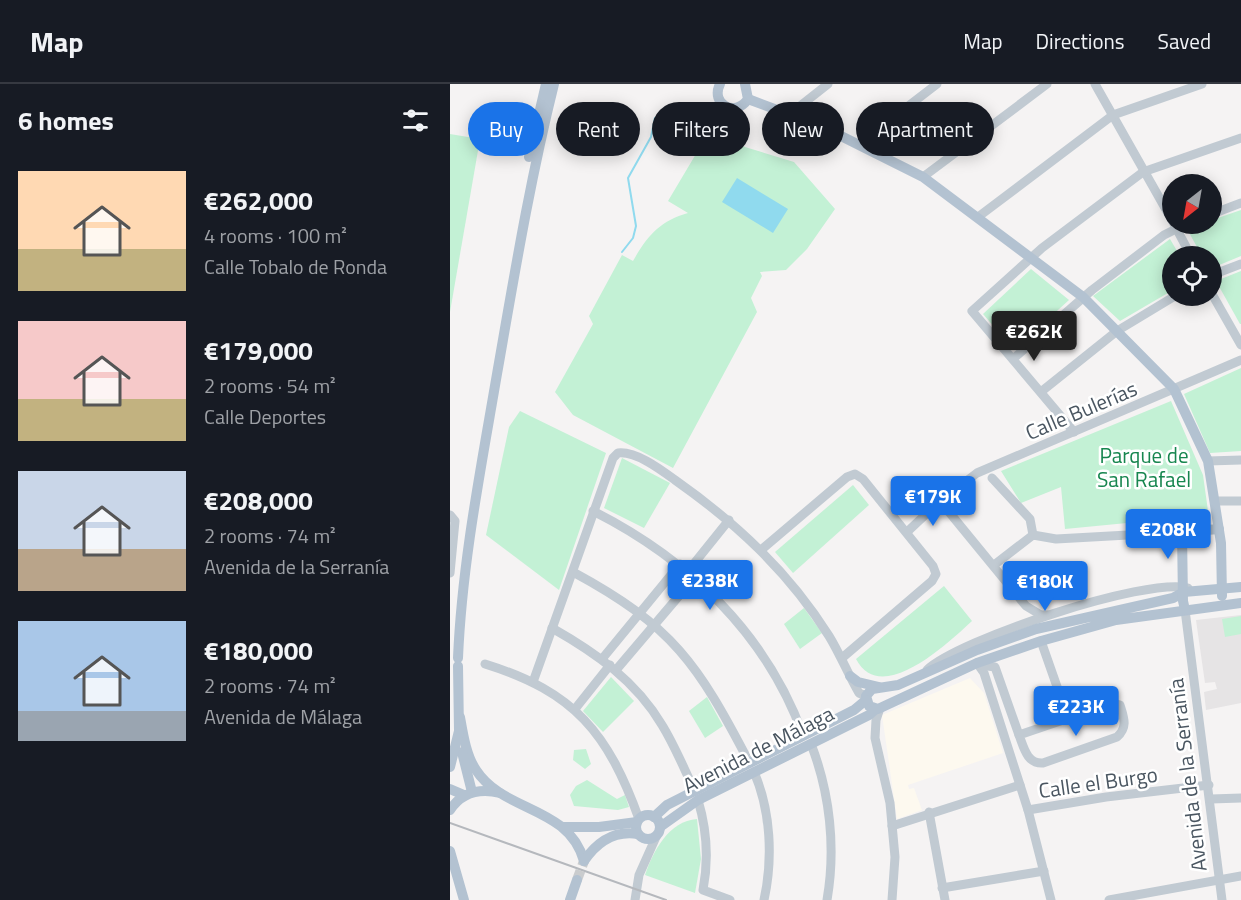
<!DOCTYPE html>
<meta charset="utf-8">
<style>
body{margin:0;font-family:"Titillium Web",sans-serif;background:#242831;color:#f1f3f6;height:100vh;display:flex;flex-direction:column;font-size:22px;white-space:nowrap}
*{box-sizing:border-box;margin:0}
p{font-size:20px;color:#9ea1a6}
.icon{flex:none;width:33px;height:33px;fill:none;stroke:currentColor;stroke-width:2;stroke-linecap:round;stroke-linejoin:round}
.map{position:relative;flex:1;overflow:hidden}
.details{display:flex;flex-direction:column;background:#171b24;width:450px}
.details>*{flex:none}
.banner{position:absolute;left:18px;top:18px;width:570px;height:54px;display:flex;gap:12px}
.needle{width:39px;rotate:211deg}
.buttons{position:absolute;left:712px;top:90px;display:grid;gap:12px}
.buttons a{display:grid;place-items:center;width:60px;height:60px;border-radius:50%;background:#171b24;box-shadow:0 3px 15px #0003;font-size:30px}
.price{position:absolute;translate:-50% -51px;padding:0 14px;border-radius:6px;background:#1a73e8;color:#fff;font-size:20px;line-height:39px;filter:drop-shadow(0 2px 3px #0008)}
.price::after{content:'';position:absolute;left:50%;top:36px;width:18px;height:14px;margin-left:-9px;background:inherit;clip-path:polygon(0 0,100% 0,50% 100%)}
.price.active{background:#222;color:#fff}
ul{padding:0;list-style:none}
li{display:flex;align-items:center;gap:18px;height:150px;padding:0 18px}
li span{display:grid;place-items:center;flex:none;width:168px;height:120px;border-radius:0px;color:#555}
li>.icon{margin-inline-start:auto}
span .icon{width:72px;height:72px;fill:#fffc;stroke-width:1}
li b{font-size:26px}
h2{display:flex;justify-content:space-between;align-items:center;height:72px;padding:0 18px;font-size:26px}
.tag{padding:0 21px;border-radius:27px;background:#171b24;box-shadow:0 3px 15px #0003;font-size:21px;line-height:54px}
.tag.active{background:#1a73e8;color:#fff}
header{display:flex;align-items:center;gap:36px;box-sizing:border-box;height:84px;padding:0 30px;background:#171b24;border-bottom:2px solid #363941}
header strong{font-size:28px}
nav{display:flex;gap:33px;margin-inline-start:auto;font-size:21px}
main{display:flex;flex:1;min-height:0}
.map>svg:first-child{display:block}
.commercial{fill:#fdf9ef}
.education{fill:#e6e4e5}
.green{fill:#c3f1d5}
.water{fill:#90daee}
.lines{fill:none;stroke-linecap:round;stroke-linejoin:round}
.stream{stroke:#90daee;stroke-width:2}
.major-tunnel{stroke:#caccce;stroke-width:10;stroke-dasharray:10 5;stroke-linecap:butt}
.minor{stroke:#c1cad2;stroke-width:9}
.major{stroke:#b3c2d1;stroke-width:10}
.rail{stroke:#b5b8bd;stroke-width:2}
.labels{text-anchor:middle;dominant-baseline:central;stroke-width:5;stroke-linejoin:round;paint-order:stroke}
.street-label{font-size:21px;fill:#4a5661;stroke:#fff}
.park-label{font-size:21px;fill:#17864f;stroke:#fff}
</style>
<header>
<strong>Map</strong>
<nav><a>Map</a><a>Directions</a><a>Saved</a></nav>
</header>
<main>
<section class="details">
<h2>6 homes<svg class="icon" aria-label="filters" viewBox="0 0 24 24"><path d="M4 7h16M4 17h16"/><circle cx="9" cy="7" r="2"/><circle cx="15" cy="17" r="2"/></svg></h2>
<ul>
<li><span style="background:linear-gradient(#ffd9b3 65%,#c2b280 0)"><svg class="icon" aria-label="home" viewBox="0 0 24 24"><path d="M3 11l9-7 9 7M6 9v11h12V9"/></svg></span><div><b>€262,000</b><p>4 rooms · 100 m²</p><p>Calle Tobalo de Ronda</p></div></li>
<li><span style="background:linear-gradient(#f6c9c9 65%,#c2b280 0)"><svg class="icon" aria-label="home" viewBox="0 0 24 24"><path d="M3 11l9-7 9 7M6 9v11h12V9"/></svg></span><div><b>€179,000</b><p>2 rooms · 54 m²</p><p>Calle Deportes</p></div></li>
<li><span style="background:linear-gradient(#c9d6e8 65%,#b9a48a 0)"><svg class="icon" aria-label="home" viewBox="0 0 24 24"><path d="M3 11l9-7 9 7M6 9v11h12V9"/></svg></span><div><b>€208,000</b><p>2 rooms · 74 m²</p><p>Avenida de la Serranía</p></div></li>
<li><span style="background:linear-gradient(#a9c7e8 75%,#9aa5b1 0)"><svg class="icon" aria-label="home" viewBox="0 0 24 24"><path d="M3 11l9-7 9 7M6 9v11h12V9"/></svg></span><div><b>€180,000</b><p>2 rooms · 74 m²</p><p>Avenida de Málaga</p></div></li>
</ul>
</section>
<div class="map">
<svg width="791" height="816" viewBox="0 0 791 816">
<rect width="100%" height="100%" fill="#f5f3f3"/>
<path class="commercial" d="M520,594L534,609L553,669L458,701L459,705L464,704L472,726L447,735L432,631Z"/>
<path class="education" d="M791,531V619L756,626L754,608L767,605L765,598L755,599L746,536Z"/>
<g class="green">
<path d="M262,43L295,63L344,78L385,125L357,165L336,186L310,188L312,192L301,214L307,228L223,384L123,331L105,308L143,240L139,232L172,171L183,177C197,152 210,137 238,129L218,117Z"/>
<path d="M0,50L30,55L0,228Z"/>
<path d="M791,126V172L762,184V172H752L737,145L762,140V136Z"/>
<path d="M720,155L730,172H723V206L670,237L643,212Z"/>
<path d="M581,185L619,216L564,266L533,230Z"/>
<path d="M791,187V240H790L766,197Z"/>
<path d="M791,284V367L760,369L734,310Z"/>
<path d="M721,317L753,391L759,434L698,438L684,436L677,439L615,445L611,403L571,419L551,387Z"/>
<path d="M70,327L156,369L109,506L36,451L59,343Z"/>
<path d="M172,374L220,399L194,444L154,424Z"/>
<path d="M403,401L419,421L343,489L325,468Z"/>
<path d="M494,502L522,537C498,559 431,623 406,575Z"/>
<path d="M354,524L372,549L350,565L334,540Z"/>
<path d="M791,532V550L775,553L772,535Z"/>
<path d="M161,593L184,617L153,648L133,627Z"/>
<path d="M257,613L273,642L255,654L239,627Z"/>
<path d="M136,665L141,680L135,685L123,676L124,666Z"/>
<path d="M137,696L167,715L175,711L179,723L168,726L124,722L120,711L126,702Z"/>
<path d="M247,735L251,775L245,809L195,791C203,767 219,737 247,735Z"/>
</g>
<path class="water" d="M287,94L338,125L323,149L272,118Z"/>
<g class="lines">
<path class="stream" d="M172,168L183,154L186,142L178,94L201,53L205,34"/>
<path class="major-tunnel" d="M127,796L134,777"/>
<g class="minor">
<path d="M645,0L723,138"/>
<path d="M340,30L378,0"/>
<path d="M409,60L487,0"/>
<path d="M473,93L597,0"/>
<path d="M762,130L791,119"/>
<path d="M528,133L663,31L752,0"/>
<path d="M724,140L741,172"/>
<path d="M762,191L791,180"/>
<path d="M762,210L791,261"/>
<path d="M563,275L642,206L714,151L736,140"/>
<path d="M592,307L667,247L725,212"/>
<path d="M624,348L522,227L592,164L693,88L791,54"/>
<path d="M758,377L791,376"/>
<path d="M542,394L580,435L583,451"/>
<path d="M490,417L576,522L591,531H597"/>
<path d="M765,417H791"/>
<path d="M143,427C238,475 316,549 353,651"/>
<path d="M0,431L5,437L0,489"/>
<path d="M457,448L490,417L527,389L791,276"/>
<path d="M311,466L397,393L405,390L413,395L483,482L486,490L482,497L392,574"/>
<path d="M544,481L583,451L606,455L732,448"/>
<path d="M238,487L279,436"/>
<path d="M123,488C223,542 248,580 299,678"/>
<path d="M735,526L772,816"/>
<path d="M102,544C146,569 186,597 212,641C225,662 234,685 245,707"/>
<path d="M591,557L618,634"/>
<path d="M152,575L230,480"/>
<path d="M527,579L534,589L578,726L601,816"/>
<path d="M35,580C125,608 158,649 189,735"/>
<path d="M530,581L545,583L569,651"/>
<path d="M166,586L245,493"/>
<path d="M477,586C508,556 696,493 738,504"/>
<path d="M83,598L163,374L168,369C186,367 210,385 225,396C286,439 339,488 379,552C390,570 398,590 409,609L416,612"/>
<path d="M663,619L670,621C674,634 678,643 667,653L593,679C577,680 574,664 569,651Z"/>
<path d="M430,624L426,636L425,654L440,719L445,773L442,816"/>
<path d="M125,625L160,581"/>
<path d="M361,660C380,709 386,764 377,816"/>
<path d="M304,688C321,727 323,775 314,816"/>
<path d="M761,715L791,714"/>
<path d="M248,716C257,746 259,775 253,806L280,816"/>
<path d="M578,726L656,713L759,701"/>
<path d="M479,728L495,816"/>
<path d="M442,742L570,701"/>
<path d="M492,804L594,787"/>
<path d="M185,816L189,791L206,753"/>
<path d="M659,816L791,792"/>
</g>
<g class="major">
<path d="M270,0C260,20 285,34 298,15L295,0"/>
<path d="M298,15L375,44L473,93L633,213L724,305L758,377L771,459L772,512"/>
<path d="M79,73L96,0"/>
<path d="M791,503L734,508L723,514L586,545L527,566L448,601L422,605L416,612L419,622L428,625L527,579L591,557L666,536L791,519"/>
<path d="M735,526L733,517L732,448L769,445"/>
<path d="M8,574C12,479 31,384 47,290C64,193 80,96 104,0"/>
<path d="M400,592L408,598L429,603"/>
<path d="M10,633C13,650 16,671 26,686C54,729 118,721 134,777"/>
<path d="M12,668L22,708"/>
<path d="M0,683L9,647L8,582"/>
<path d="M0,705L14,711"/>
<path d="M0,726C12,708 29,704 50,709"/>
<circle cx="198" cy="743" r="12"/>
<path d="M204,733L217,721L404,626L416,616"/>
<path d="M114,743H149L187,738"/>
<path d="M210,743L248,716L419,631L426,625"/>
<path d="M0,767L14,816"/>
<path d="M134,777C147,758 164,746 188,750"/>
<path d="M120,816L127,796"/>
</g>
<path class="rail" d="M0,739L216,816"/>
</g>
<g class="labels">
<g class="street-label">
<text transform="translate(631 326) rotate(-23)">Calle Bulerías</text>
<text transform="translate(308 665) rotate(-27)">Avenida de Málaga</text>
<text transform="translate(737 691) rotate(-97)">Avenida de la Serranía</text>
<text transform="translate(648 698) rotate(-8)">Calle el Burgo</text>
</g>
<g class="park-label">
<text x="694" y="371">Parque de<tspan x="694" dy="24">San Rafael</tspan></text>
</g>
</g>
</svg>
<div class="buttons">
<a><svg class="needle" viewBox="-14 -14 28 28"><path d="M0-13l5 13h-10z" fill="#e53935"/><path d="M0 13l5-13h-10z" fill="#9ea1a6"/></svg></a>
<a><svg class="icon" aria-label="locate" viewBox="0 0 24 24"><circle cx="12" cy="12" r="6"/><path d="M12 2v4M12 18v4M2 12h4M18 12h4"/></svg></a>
</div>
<b class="price active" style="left:584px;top:278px">€262K</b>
<b class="price" style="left:483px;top:443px">€179K</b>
<b class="price" style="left:718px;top:476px">€208K</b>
<b class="price" style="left:260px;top:527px">€238K</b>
<b class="price" style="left:595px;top:528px">€180K</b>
<b class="price" style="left:626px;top:653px">€223K</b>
<div class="banner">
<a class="tag active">Buy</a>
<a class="tag">Rent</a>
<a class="tag">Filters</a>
<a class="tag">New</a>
<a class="tag">Apartment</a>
</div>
</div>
</main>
